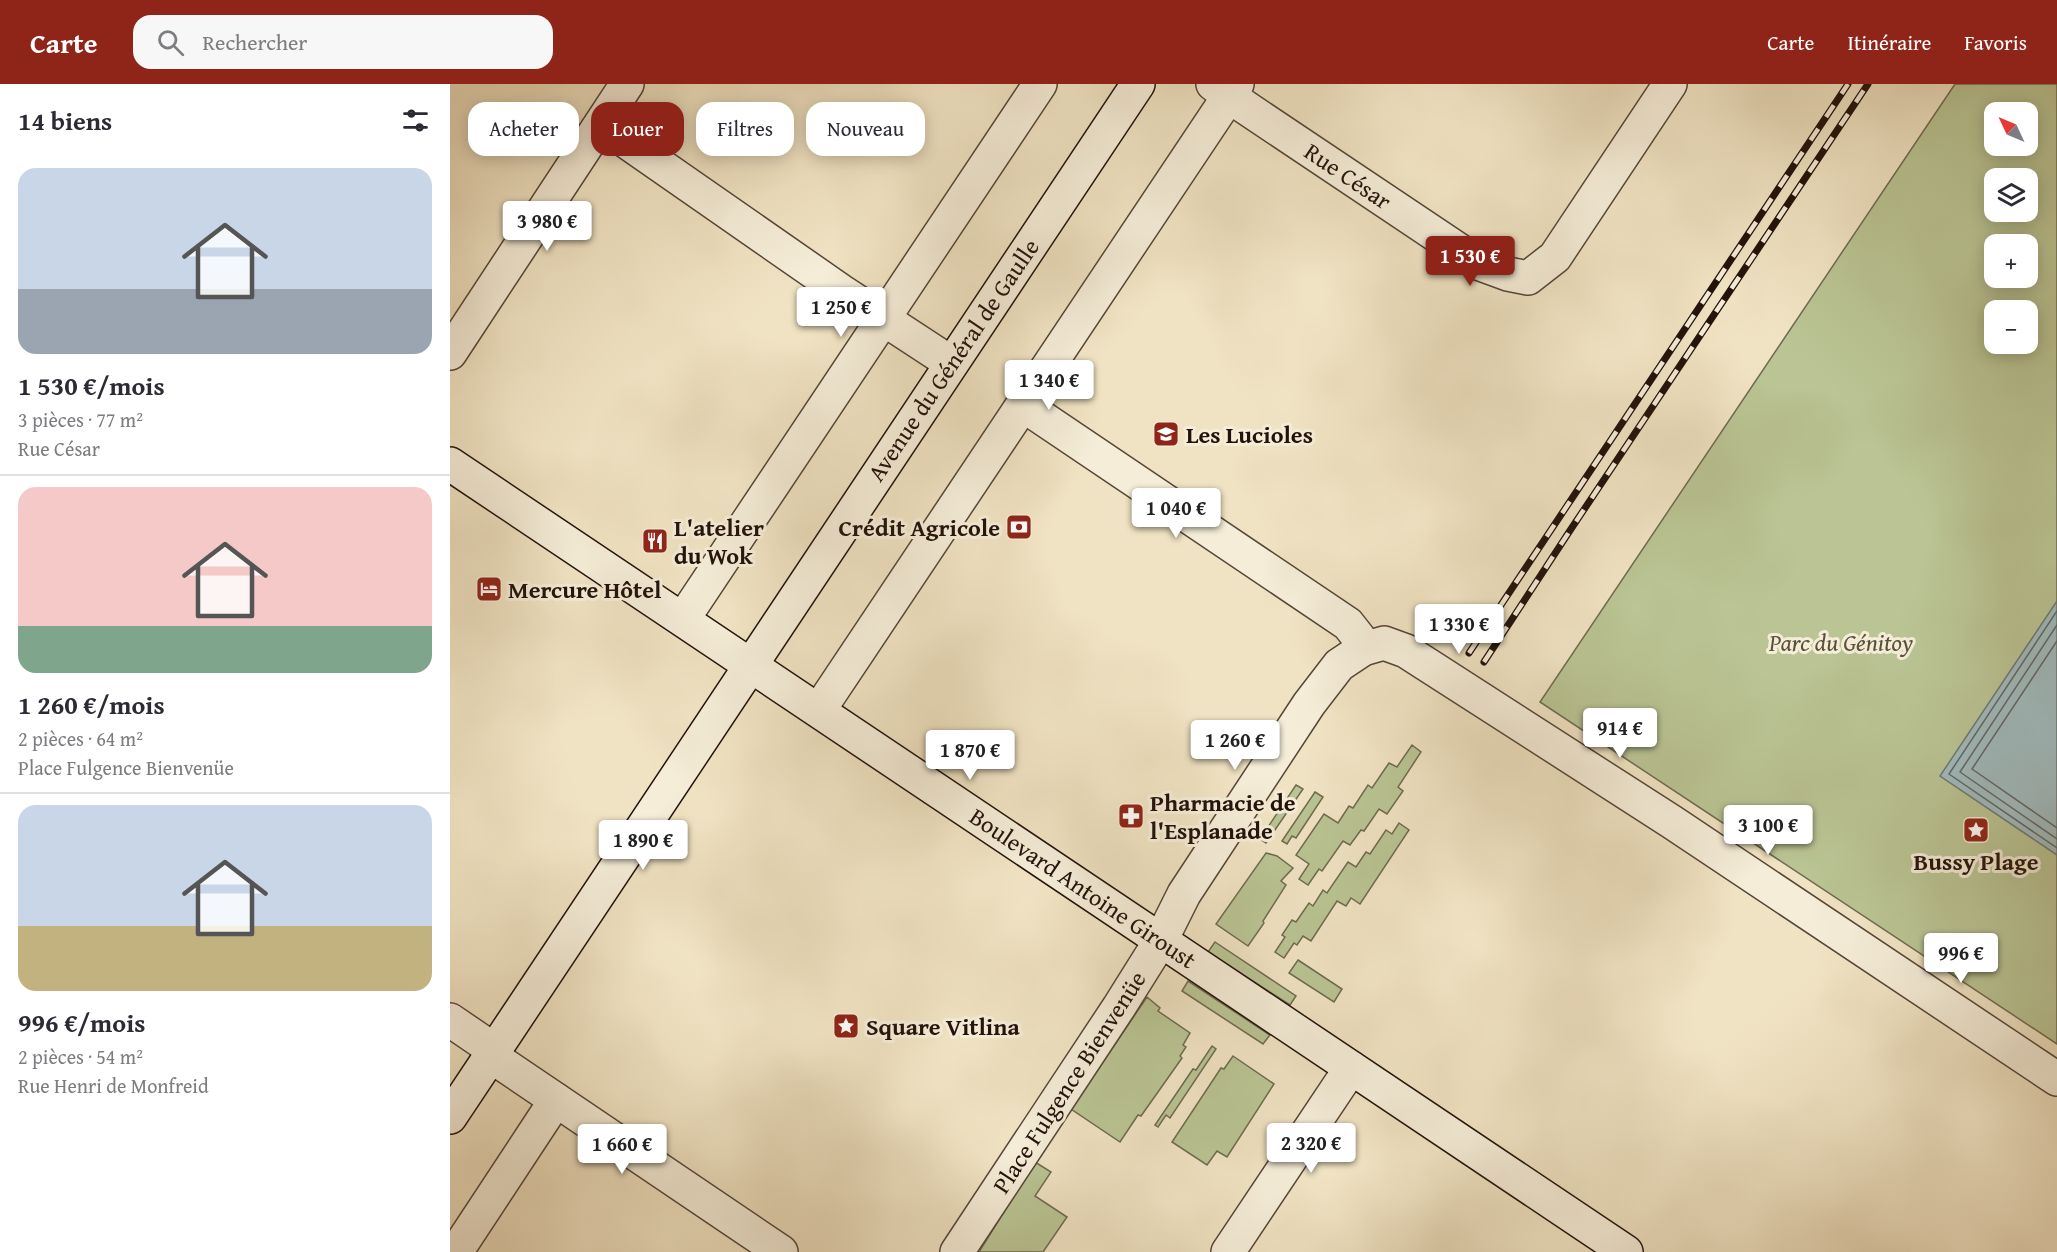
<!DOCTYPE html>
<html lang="fr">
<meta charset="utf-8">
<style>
body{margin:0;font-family:"Gentium Book Plus",serif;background:#f7f7f7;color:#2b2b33;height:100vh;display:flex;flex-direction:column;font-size:22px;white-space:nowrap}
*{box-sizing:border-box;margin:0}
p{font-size:20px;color:#7c7c81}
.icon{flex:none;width:33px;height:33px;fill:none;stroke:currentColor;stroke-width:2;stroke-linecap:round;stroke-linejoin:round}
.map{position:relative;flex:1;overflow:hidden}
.side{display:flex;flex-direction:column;background:#fff;width:450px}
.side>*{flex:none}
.top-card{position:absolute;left:18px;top:18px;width:570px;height:54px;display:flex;gap:12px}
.needle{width:39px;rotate:314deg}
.buttons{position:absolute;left:1534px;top:18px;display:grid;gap:12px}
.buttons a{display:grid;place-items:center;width:54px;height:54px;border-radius:12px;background:#fff;box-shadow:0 3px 15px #0003;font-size:30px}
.price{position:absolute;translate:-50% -51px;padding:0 14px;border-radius:6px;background:#fff;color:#222;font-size:20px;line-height:39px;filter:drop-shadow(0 2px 3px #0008)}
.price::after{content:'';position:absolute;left:50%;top:36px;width:18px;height:14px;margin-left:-9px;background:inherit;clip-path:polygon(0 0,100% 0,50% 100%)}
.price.selected{background:#8f2418;color:#fff}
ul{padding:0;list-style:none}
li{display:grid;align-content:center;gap:12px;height:318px;padding:0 18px}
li+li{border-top:2px solid #e1e1e2}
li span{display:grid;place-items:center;height:186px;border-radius:18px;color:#555}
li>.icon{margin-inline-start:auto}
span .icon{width:108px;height:108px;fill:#fffc;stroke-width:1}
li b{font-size:26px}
h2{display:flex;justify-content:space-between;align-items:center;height:72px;padding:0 18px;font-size:26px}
.pill{padding:0 21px;border-radius:18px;background:#fff;box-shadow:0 3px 15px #0003;font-size:21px;line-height:54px}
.pill.selected{background:#8f2418;color:#fff}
header{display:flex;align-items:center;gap:36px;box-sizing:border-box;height:84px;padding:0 30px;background:#8f2418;color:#fff}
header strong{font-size:28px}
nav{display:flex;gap:33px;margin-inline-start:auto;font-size:21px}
.search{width:420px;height:54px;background:#f7f7f7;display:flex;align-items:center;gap:15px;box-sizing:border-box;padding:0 21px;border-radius:18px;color:#7c7c81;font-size:22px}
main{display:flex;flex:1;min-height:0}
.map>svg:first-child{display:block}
.green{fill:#bac494;stroke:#6e6b50;stroke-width:1.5;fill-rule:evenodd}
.water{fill:#a0bbbf;stroke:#6e7777;stroke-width:1.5}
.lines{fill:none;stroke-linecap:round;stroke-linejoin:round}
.shore{stroke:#616665;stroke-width:1.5}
.street-casing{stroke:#564639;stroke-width:36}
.secondary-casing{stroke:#22120b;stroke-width:36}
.street{stroke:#f5edd8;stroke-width:33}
.secondary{stroke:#f5edd8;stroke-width:33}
.rail-casing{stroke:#22120b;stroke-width:7}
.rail{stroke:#f5edd8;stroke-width:4.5;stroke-dasharray:14;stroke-linecap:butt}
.labels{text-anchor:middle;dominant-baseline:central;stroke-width:6;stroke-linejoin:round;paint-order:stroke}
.street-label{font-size:24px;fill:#22120b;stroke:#f5edd8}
.poi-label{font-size:24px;font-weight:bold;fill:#22120b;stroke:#f5edd8;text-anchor:start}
.park-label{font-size:24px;font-style:italic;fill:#57503b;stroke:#f5edd8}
</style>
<header>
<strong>Carte</strong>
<div class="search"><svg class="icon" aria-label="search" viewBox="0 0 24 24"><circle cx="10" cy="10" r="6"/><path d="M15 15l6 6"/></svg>Rechercher</div>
<nav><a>Carte</a><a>Itinéraire</a><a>Favoris</a></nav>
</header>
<main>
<section class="side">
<h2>14 biens<svg class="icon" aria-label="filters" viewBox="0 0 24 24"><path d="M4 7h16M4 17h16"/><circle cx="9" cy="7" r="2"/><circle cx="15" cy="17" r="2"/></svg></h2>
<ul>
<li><span style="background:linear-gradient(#c9d6e8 65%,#9aa5b1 0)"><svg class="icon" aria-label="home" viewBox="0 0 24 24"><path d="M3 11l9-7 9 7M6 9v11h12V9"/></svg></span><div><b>1 530 €/mois</b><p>3 pièces · 77 m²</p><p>Rue César</p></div></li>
<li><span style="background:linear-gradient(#f6c9c9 75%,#7fa58c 0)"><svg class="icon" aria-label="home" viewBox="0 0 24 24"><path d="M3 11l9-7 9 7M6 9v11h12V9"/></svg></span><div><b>1 260 €/mois</b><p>2 pièces · 64 m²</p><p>Place Fulgence Bienvenüe</p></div></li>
<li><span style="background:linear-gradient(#c9d6e8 65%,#c2b280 0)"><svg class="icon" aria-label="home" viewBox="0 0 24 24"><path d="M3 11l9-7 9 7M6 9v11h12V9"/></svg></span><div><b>996 €/mois</b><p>2 pièces · 54 m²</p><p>Rue Henri de Monfreid</p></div></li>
</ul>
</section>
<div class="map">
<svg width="1607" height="1168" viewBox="0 0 1607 1168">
<rect width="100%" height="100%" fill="#f0e3c3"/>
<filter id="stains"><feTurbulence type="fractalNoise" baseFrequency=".00333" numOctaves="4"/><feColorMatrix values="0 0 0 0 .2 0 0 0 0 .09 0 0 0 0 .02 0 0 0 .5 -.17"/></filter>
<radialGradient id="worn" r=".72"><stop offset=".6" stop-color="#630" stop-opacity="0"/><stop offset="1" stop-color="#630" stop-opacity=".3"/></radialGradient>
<g class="green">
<path d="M1505,0H1607V960L1090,618ZM1545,28H1578V62H1545ZM1545,94H1578V128H1545ZM1545,160H1578V194H1545ZM1545,226H1578V260H1545Z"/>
<path d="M962,661L971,668L948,703L953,707L937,730L929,725L914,747L911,746L900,761L893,757L872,787L869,785L858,801L849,795L859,780L846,771L874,730L888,739L899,722L903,724L918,701L922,704L939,679L947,683Z"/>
<path d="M846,701L853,705L816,759L810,755Z"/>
<path d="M865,708L873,713L846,754L842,752L837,760L832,757Z"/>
<path d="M949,739L959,746L910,820L901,814L896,822L887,817L861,857L853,852L847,861L844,859L834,874L825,868L835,853L832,851L842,836L846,838L859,819L863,822L873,806L877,809L898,778L906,783L916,768L920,770L936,746L942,750Z"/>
<path d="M816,769L827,772L843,784L831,797L836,801L813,837L814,839L798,862L766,840Z"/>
<path d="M765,858L846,912L840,921L758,868Z"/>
<path d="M848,876L892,905L884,918L839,889Z"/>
<path d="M738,897L820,951L813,960L732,907Z"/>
<path d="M697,913L710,924L708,927L740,949L733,961L736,963L730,972L732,974L691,1032L688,1031L670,1058L621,1025Z"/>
<path d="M762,962L766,965L720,1034L716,1031L708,1043L705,1041L743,985L746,986Z"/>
<path d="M783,972L824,1000L777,1073L767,1067L757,1081L722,1058L771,984L774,985Z"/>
<path d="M585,1078L601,1088L585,1112L617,1133L593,1168H529Z"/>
</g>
<path class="water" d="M1607,517V771L1490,692Z"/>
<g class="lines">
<g class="shore">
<path d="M1607,527L1499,690L1607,764"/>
<path d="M1607,541L1510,688L1607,755"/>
<path d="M1607,557L1522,685L1607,744"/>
</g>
<defs>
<g id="street">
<path d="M763,0L795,23L1028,179L1058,190L1078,194L1105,173L1220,0"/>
<path d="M151,40L391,207L501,279"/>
<path d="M0,269L177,0"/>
<path d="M573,321L898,540L909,554L913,565"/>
<path d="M233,535L590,0"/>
<path d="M369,626L787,0"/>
<path d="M0,936L44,966"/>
<path d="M41,972L331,1168"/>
<path d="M6,1168L106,1016"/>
<path d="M507,1168L669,923L711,856L734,810L859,620L889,581L913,565L934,559L956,567L1222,738L1607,995"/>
<path d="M778,1168L901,984"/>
</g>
<g id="secondary">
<path d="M0,380L1176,1168"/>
<path d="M0,1033L688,0"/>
</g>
</defs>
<use href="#street" class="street-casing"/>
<use href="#secondary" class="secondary-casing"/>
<use href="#street" class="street"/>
<use href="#secondary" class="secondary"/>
<defs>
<g id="rail">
<path d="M1019,569L1398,0"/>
<path d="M1034,578L1121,445L1418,0"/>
</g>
</defs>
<use href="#rail" class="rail-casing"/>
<use href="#rail" class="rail"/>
</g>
<defs>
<symbol id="school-square" viewBox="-11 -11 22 22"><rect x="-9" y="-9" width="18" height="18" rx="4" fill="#8f2418" stroke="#f5edd8"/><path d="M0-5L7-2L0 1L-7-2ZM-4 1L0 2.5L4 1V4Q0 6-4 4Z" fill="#fff"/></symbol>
<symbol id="bank-square" viewBox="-11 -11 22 22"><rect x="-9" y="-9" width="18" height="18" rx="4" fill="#8f2418" stroke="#f5edd8"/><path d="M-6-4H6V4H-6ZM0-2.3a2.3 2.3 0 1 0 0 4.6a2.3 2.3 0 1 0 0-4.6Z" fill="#fff"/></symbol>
<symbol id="restaurant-square" viewBox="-11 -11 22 22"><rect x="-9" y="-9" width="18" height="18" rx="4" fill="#8f2418" stroke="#f5edd8"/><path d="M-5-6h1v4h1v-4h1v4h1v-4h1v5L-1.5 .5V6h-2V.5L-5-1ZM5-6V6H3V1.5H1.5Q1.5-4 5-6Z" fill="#fff"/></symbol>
<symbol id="hotel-square" viewBox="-11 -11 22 22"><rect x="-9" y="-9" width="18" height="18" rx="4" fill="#8f2418" stroke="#f5edd8"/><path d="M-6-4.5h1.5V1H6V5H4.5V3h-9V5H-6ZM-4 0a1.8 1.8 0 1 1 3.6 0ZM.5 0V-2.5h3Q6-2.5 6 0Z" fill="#fff"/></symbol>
<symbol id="pharmacy-square" viewBox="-11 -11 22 22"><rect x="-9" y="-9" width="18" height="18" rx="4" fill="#8f2418" stroke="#f5edd8"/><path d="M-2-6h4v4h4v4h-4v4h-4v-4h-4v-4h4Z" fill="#fff"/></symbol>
<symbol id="sight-square" viewBox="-11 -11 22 22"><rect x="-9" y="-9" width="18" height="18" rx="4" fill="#8f2418" stroke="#f5edd8"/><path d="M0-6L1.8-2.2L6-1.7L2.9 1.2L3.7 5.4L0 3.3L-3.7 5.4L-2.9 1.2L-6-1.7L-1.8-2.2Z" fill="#fff"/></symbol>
</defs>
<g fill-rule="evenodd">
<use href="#school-square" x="701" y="335" width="30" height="30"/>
<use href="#bank-square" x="554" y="428" width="30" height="30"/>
<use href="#restaurant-square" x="190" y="442" width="30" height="30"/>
<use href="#hotel-square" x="24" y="490" width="30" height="30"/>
<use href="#pharmacy-square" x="666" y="717" width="30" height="30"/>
<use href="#sight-square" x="1511" y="731" width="30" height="30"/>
<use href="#sight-square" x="381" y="927" width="30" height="30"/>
</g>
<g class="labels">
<g class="street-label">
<text transform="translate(898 92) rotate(34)">Rue César</text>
<text transform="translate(503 276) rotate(-56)">Avenue du Général de Gaulle</text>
<text transform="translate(633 804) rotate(34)">Boulevard Antoine Giroust</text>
<text transform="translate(619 998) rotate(-57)">Place Fulgence Bienvenüe</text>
</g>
<g class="poi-label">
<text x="736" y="350">Les Lucioles</text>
<text x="224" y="443">L'atelier<tspan x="224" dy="28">du Wok</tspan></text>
<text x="550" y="443" text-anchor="end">Crédit Agricole</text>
<text x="58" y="505">Mercure Hôtel</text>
<text x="700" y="718">Pharmacie de<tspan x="700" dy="28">l'Esplanade</tspan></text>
<text x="1526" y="777" text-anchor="middle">Bussy Plage</text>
<text x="416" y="942">Square Vitlina</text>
</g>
<g class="park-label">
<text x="1391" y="558">Parc du Génitoy</text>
</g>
</g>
<rect width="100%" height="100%" filter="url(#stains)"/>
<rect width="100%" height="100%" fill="url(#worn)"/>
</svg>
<div class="buttons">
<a><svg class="needle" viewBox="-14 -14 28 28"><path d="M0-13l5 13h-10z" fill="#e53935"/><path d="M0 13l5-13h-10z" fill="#7c7c81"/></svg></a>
<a><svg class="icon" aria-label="layers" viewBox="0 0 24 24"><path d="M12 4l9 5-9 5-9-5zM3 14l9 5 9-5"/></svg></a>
<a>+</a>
<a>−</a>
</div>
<b class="price" style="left:97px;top:168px">3 980 €</b>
<b class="price selected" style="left:1020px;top:203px">1 530 €</b>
<b class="price" style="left:391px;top:254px">1 250 €</b>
<b class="price" style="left:599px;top:327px">1 340 €</b>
<b class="price" style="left:726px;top:455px">1 040 €</b>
<b class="price" style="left:1009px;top:571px">1 330 €</b>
<b class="price" style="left:1170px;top:675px">914 €</b>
<b class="price" style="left:785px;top:687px">1 260 €</b>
<b class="price" style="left:520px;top:697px">1 870 €</b>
<b class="price" style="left:1318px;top:772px">3 100 €</b>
<b class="price" style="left:193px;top:787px">1 890 €</b>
<b class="price" style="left:1511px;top:900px">996 €</b>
<b class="price" style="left:861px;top:1090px">2 320 €</b>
<b class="price" style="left:172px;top:1091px">1 660 €</b>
<div class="top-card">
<a class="pill">Acheter</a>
<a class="pill selected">Louer</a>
<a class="pill">Filtres</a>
<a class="pill">Nouveau</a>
</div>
</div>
</main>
